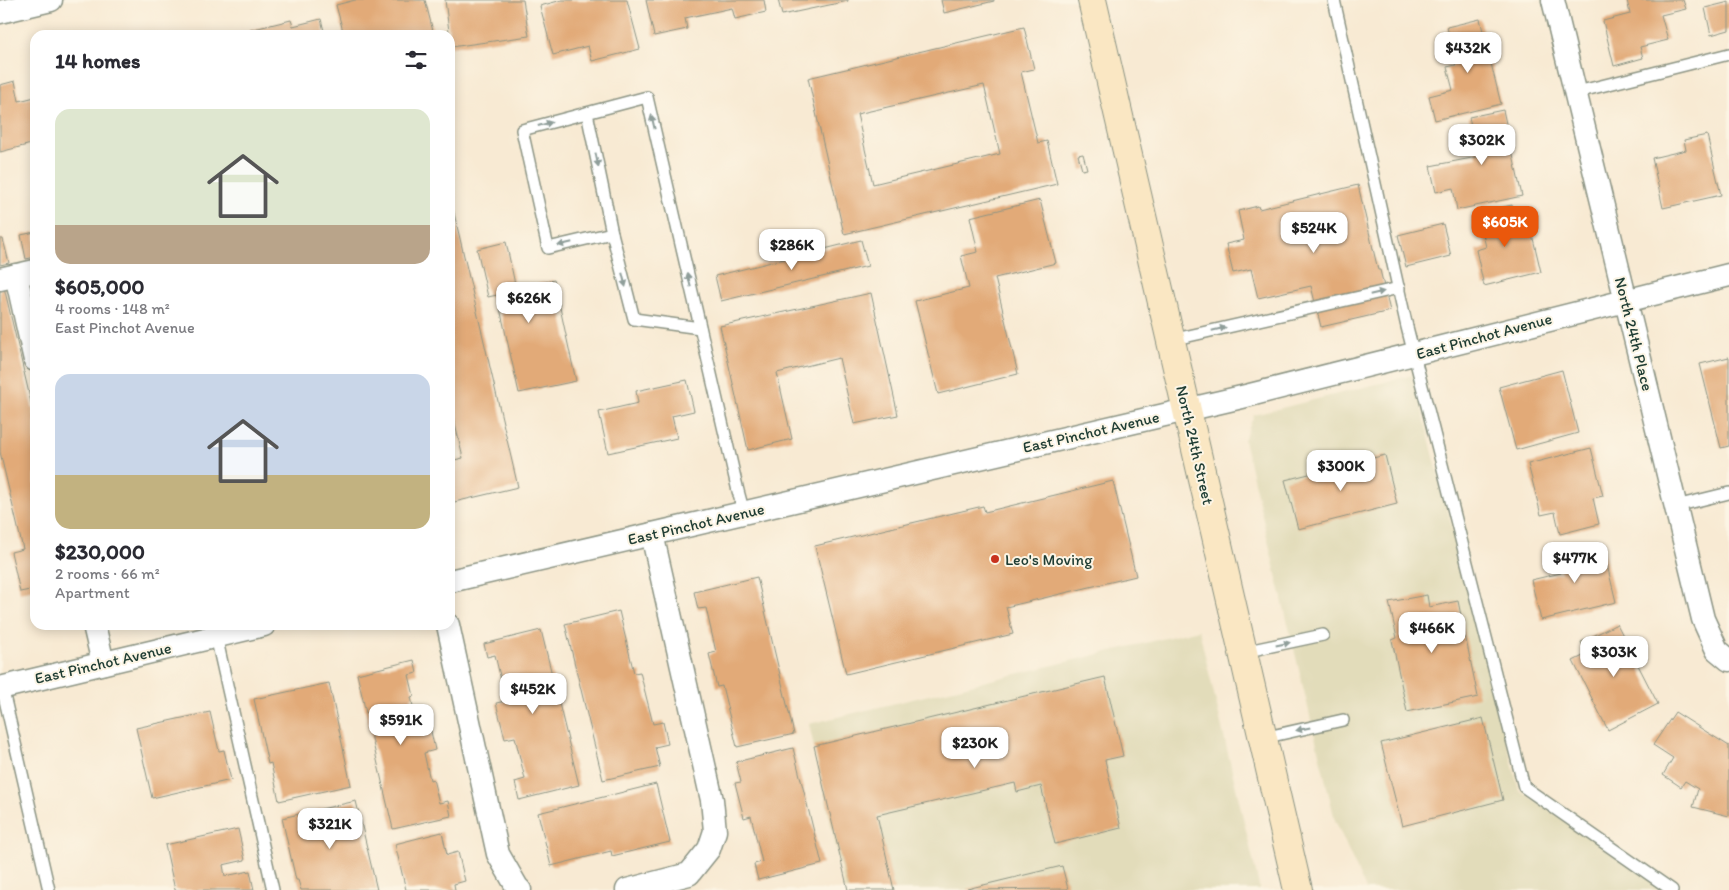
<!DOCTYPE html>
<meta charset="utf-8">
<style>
body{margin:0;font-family:Itim,sans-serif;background:#f7f7f7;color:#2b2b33;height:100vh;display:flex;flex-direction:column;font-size:19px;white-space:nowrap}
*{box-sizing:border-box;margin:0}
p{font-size:16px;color:#7c7c81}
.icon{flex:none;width:28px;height:28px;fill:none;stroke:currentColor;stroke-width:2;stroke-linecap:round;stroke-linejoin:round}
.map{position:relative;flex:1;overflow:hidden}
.drawer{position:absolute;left:30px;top:30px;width:425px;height:600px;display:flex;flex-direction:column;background:#fff;border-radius:15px;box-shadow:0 2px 12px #0003}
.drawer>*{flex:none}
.price{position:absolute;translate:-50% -42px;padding:0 11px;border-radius:10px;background:#fff;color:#222;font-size:16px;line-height:32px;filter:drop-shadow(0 1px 2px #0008)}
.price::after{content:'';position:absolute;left:50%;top:30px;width:15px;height:11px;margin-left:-8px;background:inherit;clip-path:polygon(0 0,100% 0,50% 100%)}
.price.active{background:#ea580c;color:#fff}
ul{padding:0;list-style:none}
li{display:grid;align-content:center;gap:10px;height:265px;padding:0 25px}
li span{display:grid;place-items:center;height:155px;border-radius:15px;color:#555}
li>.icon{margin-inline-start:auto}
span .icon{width:90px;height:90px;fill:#fffc;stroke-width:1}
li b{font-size:21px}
h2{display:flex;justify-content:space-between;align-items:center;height:60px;padding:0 25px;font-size:21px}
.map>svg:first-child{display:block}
.built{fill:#e2dcba}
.building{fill:#e2aa78;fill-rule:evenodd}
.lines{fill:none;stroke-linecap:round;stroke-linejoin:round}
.service-casing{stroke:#8c9484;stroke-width:14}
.minor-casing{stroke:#8c9484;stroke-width:25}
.secondary-casing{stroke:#8c9484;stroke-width:30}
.service{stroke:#fff;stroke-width:11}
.minor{stroke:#fff;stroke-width:22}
.secondary{stroke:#fae7c3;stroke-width:28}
.oneway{fill:#8f9e9a}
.poi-dot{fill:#c8321e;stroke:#fcf5e5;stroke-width:2}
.labels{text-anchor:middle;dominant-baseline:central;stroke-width:4;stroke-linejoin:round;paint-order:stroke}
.street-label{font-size:16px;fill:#1f3d34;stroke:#fcf5e5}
.poi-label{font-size:16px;fill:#1f3d34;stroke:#fcf5e5;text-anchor:start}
</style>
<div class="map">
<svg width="1729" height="890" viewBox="0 0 1729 890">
<rect width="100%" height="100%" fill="#fcf5e5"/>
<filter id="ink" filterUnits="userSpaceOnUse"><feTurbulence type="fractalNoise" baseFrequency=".02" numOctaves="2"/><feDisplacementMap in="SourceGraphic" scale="10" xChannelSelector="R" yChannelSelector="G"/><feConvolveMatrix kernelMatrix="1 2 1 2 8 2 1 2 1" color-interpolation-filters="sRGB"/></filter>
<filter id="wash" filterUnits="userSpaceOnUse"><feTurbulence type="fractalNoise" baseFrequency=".0096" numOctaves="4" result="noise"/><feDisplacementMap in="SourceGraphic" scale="20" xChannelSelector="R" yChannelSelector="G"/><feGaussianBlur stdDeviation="1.12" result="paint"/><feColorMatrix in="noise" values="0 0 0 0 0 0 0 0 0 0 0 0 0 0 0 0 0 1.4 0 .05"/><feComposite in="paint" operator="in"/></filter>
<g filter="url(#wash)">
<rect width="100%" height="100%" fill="#f8ead3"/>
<g class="built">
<path d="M1413,375L1519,790L1668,890H1366L1335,820L1244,440L1254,415Z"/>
<path d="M1199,630L1260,890H845L809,724Z"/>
</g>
<g id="blocks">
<g class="building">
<path d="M355,0H425L434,35H344L336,5Z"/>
<path d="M445,0H523L529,36L451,47Z"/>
<path d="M562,0H627L640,49L592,61L588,46L553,55L540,6Z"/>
<path d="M646,0H764L766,12L735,19L732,8L685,18L687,29L654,36Z"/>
<path d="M778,0H848V1L782,15Z"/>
<path d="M941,0H994V1L944,13Z"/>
<path d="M1627,0H1683L1686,9L1661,15L1668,40L1640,47L1643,58L1614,66L1603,21L1630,14Z"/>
<path d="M1729,2V30L1711,35L1705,8Z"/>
<path d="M321,19L325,35H251L250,30L291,20L293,26Z"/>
<path d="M1480,19L1501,104L1435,120L1429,96L1453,90L1447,67L1456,65L1447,27Z"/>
<path d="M1024,27L1034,69L1021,72L1038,143L1047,141L1057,184L844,234L808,78ZM984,85L1000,154L873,184L857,114Z"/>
<path d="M15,81L19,101L35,97V143L0,152V85Z"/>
<path d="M1503,110L1522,196L1457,210L1453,188L1436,192L1430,166L1477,157L1469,117Z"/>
<path d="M1707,135L1721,195L1663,208L1652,158L1686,150L1684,140Z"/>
<path d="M1083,154L1087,169L1082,170L1078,155Z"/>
<path d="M1358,185L1378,270H1380L1390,311L1321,327L1311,286L1258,298L1251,269L1233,273L1226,244L1244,240L1238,211L1258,206L1259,209Z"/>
<path d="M450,196L518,487L450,503V461L463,458L450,403Z"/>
<path d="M1040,200L1056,263L995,278L1018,374L938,394L915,301L969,288L961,256L978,252L970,217Z"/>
<path d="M1512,205L1518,233L1531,230L1541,272L1484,286L1476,250L1486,247L1478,213Z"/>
<path d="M1443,224L1451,256L1406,267L1398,235Z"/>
<path d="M35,232V257L26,259L21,235Z"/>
<path d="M0,239H3L9,263L0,265Z"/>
<path d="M861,240L868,266L721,301L715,276Z"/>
<path d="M506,242L516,289L554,280L576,381L519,393L497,295L488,297L477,249Z"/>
<path d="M4,287L35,419V589L20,592L11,552L23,549L0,452V288Z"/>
<path d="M871,293L898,415L854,424L839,358L777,373L792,439L748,450L720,326Z"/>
<path d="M1729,357V446L1721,448L1700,364Z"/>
<path d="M1562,370L1578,433L1516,450L1499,387Z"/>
<path d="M687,380L694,411L672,416L677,438L608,453L599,412L638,403L636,391Z"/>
<path d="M1591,448L1603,496L1593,498L1599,524L1560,534L1555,512L1541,515L1528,464Z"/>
<path d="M1385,455L1397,504L1298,529L1285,480Z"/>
<path d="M1113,481L1136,576L1006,607L1013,634L846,674L815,546L983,506L985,512Z"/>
<path d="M1602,544L1616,602L1541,620L1531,580L1561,573L1557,556Z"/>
<path d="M757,577L794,734L737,747L722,686L717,687L709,654L716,652L706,608L698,609L694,592Z"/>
<path d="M1427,595L1429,607L1458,601L1478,697L1407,712L1392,640L1397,638L1389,602Z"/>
<path d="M619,611L634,673L640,672L653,724L663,722L668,744L655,747L660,767L603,780L565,624Z"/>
<path d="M1617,624L1658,704L1608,730L1573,661L1587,654L1581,642Z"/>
<path d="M541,630L579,785L519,800L515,782L525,779L515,737L505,739L496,703L506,701L495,655L487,657L484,644Z"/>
<path d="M414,660L417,673L409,675L414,696L411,697L417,725L429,722L435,750L424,753L430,780L433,779L439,803L448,801L451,816L393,829L357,674Z"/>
<path d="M1105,677L1123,756L1105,760L1121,828L1055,844L1041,786L1017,792L1015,783L877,815L894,890H848L814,746Z"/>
<path d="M329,683L351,785L279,801L271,763L268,764L254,699Z"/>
<path d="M210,712L219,751L224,750L231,780L152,798L136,728Z"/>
<path d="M1675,712L1729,746V816L1693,807L1698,789L1685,781L1681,787L1663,775L1673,758L1653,745Z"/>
<path d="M1483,718L1503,800L1402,826L1381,743Z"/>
<path d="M793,748L822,864L758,880L754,864L762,862L751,816L744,818L735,783L741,782L736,762Z"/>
<path d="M656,784L670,842L612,856L611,851L551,866L538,813Z"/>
<path d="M356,801L377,890H301L298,880H296L282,818Z"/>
<path d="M238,829L245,860L223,865L225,876L250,871L254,890H175L165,845Z"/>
<path d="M442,832L447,855L458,852L465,881L454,884L455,890H406L395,844Z"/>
<path d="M1062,866L1068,889L967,890V889Z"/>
</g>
</g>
</g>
<g filter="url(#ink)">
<use href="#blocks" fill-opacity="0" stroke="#8c9484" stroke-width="1"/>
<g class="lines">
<defs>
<g id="service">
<path d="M1334,0L1407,327L1524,787L1672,890"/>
<path d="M1577,92L1729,54"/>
<path d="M587,113L612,233L634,319L700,328"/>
<path d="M612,233L548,248L522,130L647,97L738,491L744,513"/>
<path d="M1171,340L1399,288"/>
<path d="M1676,506L1729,493"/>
<path d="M216,636L273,890"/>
<path d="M1243,652L1323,635"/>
<path d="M2,687L49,890"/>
<path d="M1263,738L1343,720"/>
</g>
<g id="minor">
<path d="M1553,0L1703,619L1717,650L1729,660"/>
<path d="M0,12L51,0"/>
<path d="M16,275L35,360"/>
<path d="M0,279L35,271"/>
<path d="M450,581L1242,397L1729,275"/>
<path d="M94,625L103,663"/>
<path d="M448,625L498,854L517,887L520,890"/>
<path d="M0,688L264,625"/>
<path d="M627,890L689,874L709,849L715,831L712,800L652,534"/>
</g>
<path id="secondary" d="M1092,0L1298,890"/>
</defs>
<use href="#service" class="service-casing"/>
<use href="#minor" class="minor-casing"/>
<use href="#secondary" class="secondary-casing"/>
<use href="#service" class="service"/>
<use href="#minor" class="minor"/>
<use href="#secondary" class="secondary"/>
</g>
<defs><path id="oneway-solid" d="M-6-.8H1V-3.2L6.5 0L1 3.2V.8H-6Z" transform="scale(1.25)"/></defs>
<g class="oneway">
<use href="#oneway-solid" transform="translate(653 122) rotate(-103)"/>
<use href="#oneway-solid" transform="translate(545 124) rotate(-15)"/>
<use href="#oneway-solid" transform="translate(597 160) rotate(78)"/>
<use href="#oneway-solid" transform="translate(565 244) rotate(167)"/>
<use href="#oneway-solid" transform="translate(624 280) rotate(76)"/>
<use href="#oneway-solid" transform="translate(689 280) rotate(-103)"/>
<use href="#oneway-solid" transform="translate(1377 293) rotate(-13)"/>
<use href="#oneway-solid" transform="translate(1219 329) rotate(-13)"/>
<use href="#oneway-solid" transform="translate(1283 644) rotate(-12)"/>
<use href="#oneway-solid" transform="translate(1303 729) rotate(168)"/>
</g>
</g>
<circle class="poi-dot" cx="995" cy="559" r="5"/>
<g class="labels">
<g class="street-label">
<text transform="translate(1634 334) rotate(76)">North 24th Place</text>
<text transform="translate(1484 336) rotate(-15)">East Pinchot Avenue</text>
<text transform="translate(1091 432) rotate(-13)">East Pinchot Avenue</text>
<text transform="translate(1195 445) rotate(77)">North 24th Street</text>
<text transform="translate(696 524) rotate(-13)">East Pinchot Avenue</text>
<text transform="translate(103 663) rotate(-13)">East Pinchot Avenue</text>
</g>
<g class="poi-label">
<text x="1005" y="559">Leo's Moving</text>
</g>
</g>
</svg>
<b class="price" style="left:1468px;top:74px">$432K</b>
<b class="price" style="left:1482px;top:166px">$302K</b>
<b class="price active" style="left:1505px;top:248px">$605K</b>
<b class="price" style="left:1314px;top:254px">$524K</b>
<b class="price" style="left:792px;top:271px">$286K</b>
<b class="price" style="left:529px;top:324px">$626K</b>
<b class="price" style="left:1341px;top:492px">$300K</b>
<b class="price" style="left:1575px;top:584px">$477K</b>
<b class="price" style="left:1432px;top:654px">$466K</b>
<b class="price" style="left:1614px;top:678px">$303K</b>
<b class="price" style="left:533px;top:715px">$452K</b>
<b class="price" style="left:401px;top:746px">$591K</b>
<b class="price" style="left:975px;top:769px">$230K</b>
<b class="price" style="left:330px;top:850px">$321K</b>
<section class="drawer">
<h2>14 homes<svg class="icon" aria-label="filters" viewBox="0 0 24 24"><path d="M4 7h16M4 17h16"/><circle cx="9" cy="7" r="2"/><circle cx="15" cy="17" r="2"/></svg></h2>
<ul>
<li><span style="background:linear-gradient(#dfe7d0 75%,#b9a48a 0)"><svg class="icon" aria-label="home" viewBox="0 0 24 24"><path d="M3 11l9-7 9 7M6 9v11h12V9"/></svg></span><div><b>$605,000</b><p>4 rooms · 148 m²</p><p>East Pinchot Avenue</p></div></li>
<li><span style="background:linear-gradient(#c9d6e8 65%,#c2b280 0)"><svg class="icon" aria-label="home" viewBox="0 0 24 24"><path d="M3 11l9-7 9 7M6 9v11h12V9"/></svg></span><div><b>$230,000</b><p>2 rooms · 66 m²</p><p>Apartment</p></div></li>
</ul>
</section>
</div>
